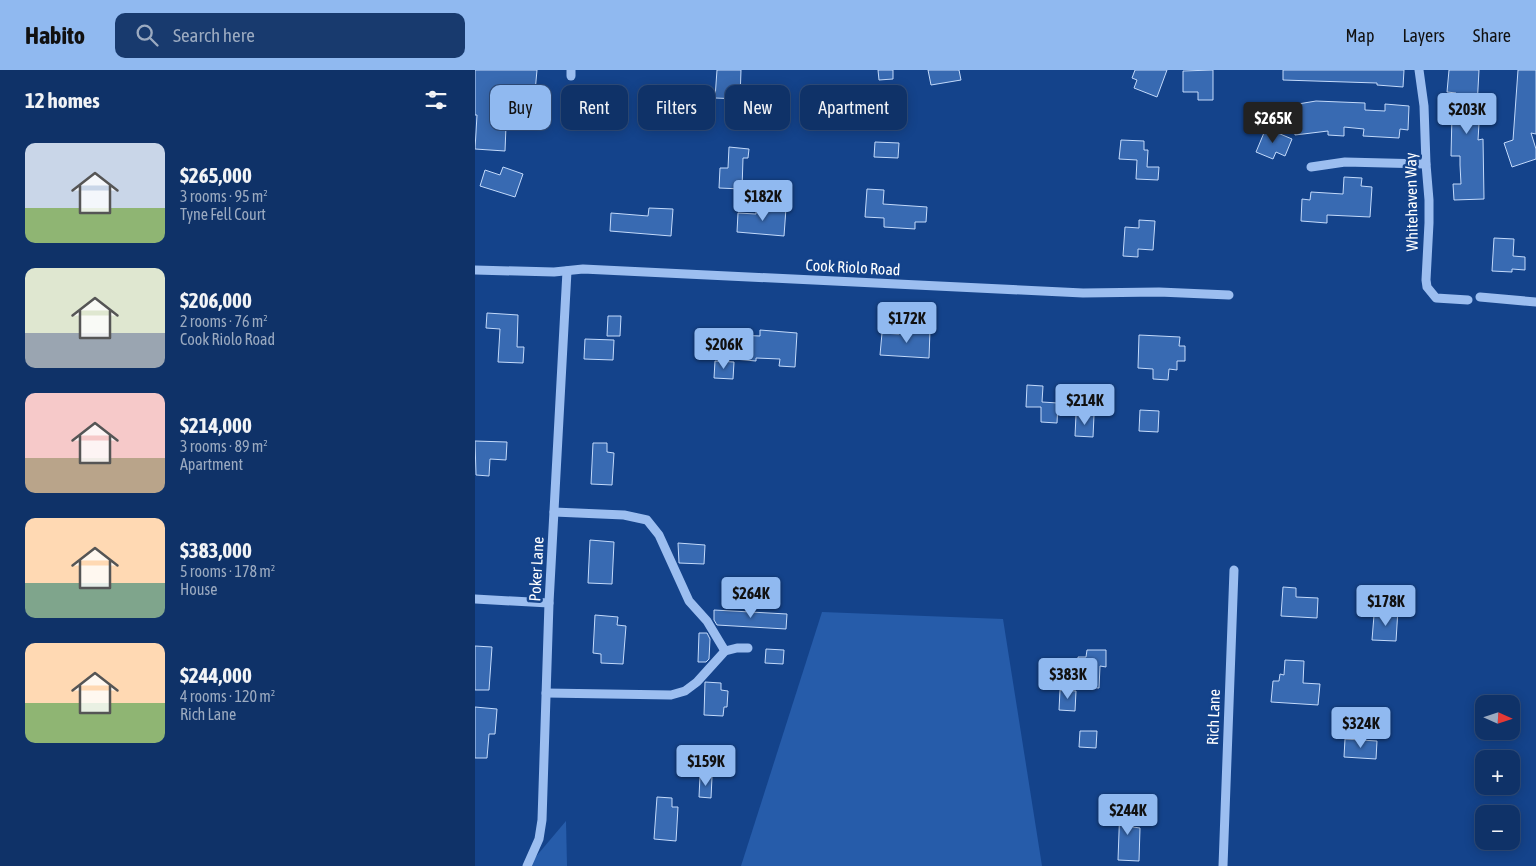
<!DOCTYPE html>
<meta charset="utf-8">
<style>
body{margin:0;font-family:"Asap Condensed",sans-serif;background:#183a6e;color:#f1f3f6;height:100vh;display:flex;flex-direction:column;font-size:19px;white-space:nowrap}
*{box-sizing:border-box;margin:0}
p{font-size:16px;color:#9baac0}
.icon{flex:none;width:28px;height:28px;fill:none;stroke:currentColor;stroke-width:2;stroke-linecap:round;stroke-linejoin:round}
.map{position:relative;flex:1;overflow:hidden}
.side{display:flex;flex-direction:column;background:#0f3268;width:475px}
.side>*{flex:none}
.guide{position:absolute;left:15px;top:15px;width:475px;height:45px;display:flex;gap:10px}
.needle{width:32px;rotate:93deg}
.tools{position:absolute;left:1000px;top:625px;display:grid;gap:10px}
.tools a{display:grid;place-items:center;width:45px;height:45px;border-radius:10px;background:#0f3268;box-shadow:0 2px 12px #0003,0 0 0 1px #2f4d7c;font-size:25px}
.price{position:absolute;translate:-50% -42px;padding:0 11px;border-radius:5px;background:#90b9f0;color:#111;font-size:16px;line-height:32px;filter:drop-shadow(0 1px 2px #0008)}
.price::after{content:'';position:absolute;left:50%;top:30px;width:15px;height:11px;margin-left:-8px;background:inherit;clip-path:polygon(0 0,100% 0,50% 100%)}
.price.current{background:#222;color:#fff}
ul{padding:0;list-style:none}
li{display:flex;align-items:center;gap:15px;height:125px;padding:0 25px}
li span{display:grid;place-items:center;flex:none;width:140px;height:100px;border-radius:10px;color:#555}
li>.icon{margin-inline-start:auto}
span .icon{width:60px;height:60px;fill:#fffc;stroke-width:1}
li b{font-size:21px}
h2{display:flex;justify-content:space-between;align-items:center;height:60px;padding:0 25px;font-size:21px}
.pill{padding:0 18px;border-radius:10px;background:#0f3268;box-shadow:0 2px 12px #0003,0 0 0 1px #2f4d7c;font-size:18px;line-height:45px}
.pill.current{background:#90b9f0;color:#111}
header{display:flex;align-items:center;gap:30px;box-sizing:border-box;height:70px;padding:0 25px;background:#90b9f0;color:#111}
header strong{font-size:24px}
nav{display:flex;gap:28px;margin-inline-start:auto;font-size:18px}
.search{width:350px;height:45px;background:#183a6e;display:flex;align-items:center;gap:12px;box-sizing:border-box;padding:0 18px;border-radius:10px;color:#9baac0;font-size:19px}
main{display:flex;flex:1;min-height:0}
.map>svg:first-child{display:block}
.green{fill:#265caa}
.building{fill:#386ab2;stroke:#c3dafb}
.lines{fill:none;stroke-linecap:round;stroke-linejoin:round}
.minor{stroke:#9cbef0;stroke-width:9}
.labels{text-anchor:middle;dominant-baseline:central;stroke-width:5;stroke-linejoin:round;paint-order:stroke}
.street-label{font-size:16px;fill:#fff;stroke:#14438b}
</style>
<header>
<strong>Habito</strong>
<div class="search"><svg class="icon" aria-label="search" viewBox="0 0 24 24"><circle cx="10" cy="10" r="6"/><path d="M15 15l6 6"/></svg>Search here</div>
<nav><a>Map</a><a>Layers</a><a>Share</a></nav>
</header>
<main>
<section class="side">
<h2>12 homes<svg class="icon" aria-label="filters" viewBox="0 0 24 24"><path d="M4 7h16M4 17h16"/><circle cx="9" cy="7" r="2"/><circle cx="15" cy="17" r="2"/></svg></h2>
<ul>
<li><span style="background:linear-gradient(#c9d6e8 65%,#8fb573 0)"><svg class="icon" aria-label="home" viewBox="0 0 24 24"><path d="M3 11l9-7 9 7M6 9v11h12V9"/></svg></span><div><b>$265,000</b><p>3 rooms · 95 m²</p><p>Tyne Fell Court</p></div></li>
<li><span style="background:linear-gradient(#dfe7d0 65%,#9aa5b1 0)"><svg class="icon" aria-label="home" viewBox="0 0 24 24"><path d="M3 11l9-7 9 7M6 9v11h12V9"/></svg></span><div><b>$206,000</b><p>2 rooms · 76 m²</p><p>Cook Riolo Road</p></div></li>
<li><span style="background:linear-gradient(#f6c9c9 65%,#b9a48a 0)"><svg class="icon" aria-label="home" viewBox="0 0 24 24"><path d="M3 11l9-7 9 7M6 9v11h12V9"/></svg></span><div><b>$214,000</b><p>3 rooms · 89 m²</p><p>Apartment</p></div></li>
<li><span style="background:linear-gradient(#ffd9b3 65%,#7fa58c 0)"><svg class="icon" aria-label="home" viewBox="0 0 24 24"><path d="M3 11l9-7 9 7M6 9v11h12V9"/></svg></span><div><b>$383,000</b><p>5 rooms · 178 m²</p><p>House</p></div></li>
<li><span style="background:linear-gradient(#ffd9b3 60%,#8fb573 0)"><svg class="icon" aria-label="home" viewBox="0 0 24 24"><path d="M3 11l9-7 9 7M6 9v11h12V9"/></svg></span><div><b>$244,000</b><p>4 rooms · 120 m²</p><p>Rich Lane</p></div></li>
</ul>
</section>
<div class="map">
<svg width="1061" height="796" viewBox="0 0 1061 796">
<rect width="100%" height="100%" fill="#14438b"/>
<g class="green">
<path d="M347,542L528,549L567,796H266Z"/>
<path d="M91,751L92,796H53Z"/>
</g>
<g class="building">
<path d="M0,0H62L60,22L25,20L23,55L31,56L30,81L0,79L2,45H0Z"/>
<path d="M242,0H266L265,29L240,28Z"/>
<path d="M403,0H418V9L404,10Z"/>
<path d="M453,0H484L486,10L456,15Z"/>
<path d="M660,0H692L682,27L659,18L662,10L657,8Z"/>
<path d="M738,0V30H723V22H708V1Z"/>
<path d="M808,0H929L928,17L902,15V13L808,10Z"/>
<path d="M974,0H1004L1002,37H1005L1003,70L1008,69L1009,129L979,130L978,114H986L985,95V86H976L977,44H980L981,23L972,22Z"/>
<path d="M1043,0H1061V64L1056,63L1061,79V89L1037,97L1029,73L1038,70Z"/>
<path d="M841,31L890,33V40L910,41V34L934,36L933,60L925,59L924,68L888,66L889,59L869,57V66L853,65V61L820,65L817,35Z"/>
<path d="M791,58L817,69L810,86L801,82L798,89L781,82Z"/>
<path d="M646,70L669,71V80H673L672,97H684L683,110L661,109L662,90L644,89Z"/>
<path d="M400,72L424,73L423,88L399,87Z"/>
<path d="M254,77L274,79L273,88H268L267,119L244,118L245,98H253Z"/>
<path d="M28,97L48,104L40,127L5,116L10,100L25,105Z"/>
<path d="M869,107L887,108L886,116L897,117L895,147L852,145V153L826,151L827,129L835,130L836,122L868,124Z"/>
<path d="M392,119L409,120L408,134L452,137L451,152H440V159L409,157V148L390,147Z"/>
<path d="M281,136L311,138L309,166L262,162L263,143L281,144Z"/>
<path d="M174,138L198,139L196,166L135,161L136,143L173,146Z"/>
<path d="M664,150L680,151L678,180L663,179V187L648,186L650,157L664,158Z"/>
<path d="M1019,168L1039,169L1038,186L1050,187V200L1037,199V202L1017,201Z"/>
<path d="M12,243L43,245L42,277H49L48,293L23,292L25,259L11,258Z"/>
<path d="M133,246H146L145,266H132Z"/>
<path d="M425,258L455,260L454,288L405,285L407,263L424,264Z"/>
<path d="M285,260L322,263L320,297L304,296L305,289L281,288V291L259,289L261,265L285,266Z"/>
<path d="M664,265L705,267L704,276H710V291H702V300L694,299L693,310L678,309V299L663,298Z"/>
<path d="M110,269L139,270L138,290L109,289Z"/>
<path d="M240,291L259,292L258,309L239,308Z"/>
<path d="M552,315L568,316L567,332L583,333L582,353L566,352V337H551Z"/>
<path d="M665,340L684,341L683,362L664,361Z"/>
<path d="M601,345H619L618,367L600,366Z"/>
<path d="M0,371L32,372L31,390L15,389L14,406L1,405Z"/>
<path d="M118,373H132V382L139,383L137,415L116,414Z"/>
<path d="M115,470L139,472L137,514L113,513Z"/>
<path d="M203,473L230,475L229,494L204,493Z"/>
<path d="M808,517L821,518V527L843,528L842,548L806,546Z"/>
<path d="M914,539H923L921,571L897,570L899,545L914,546Z"/>
<path d="M239,540L312,544L311,559L242,555L239,550Z"/>
<path d="M120,545L143,547L142,555L151,556L148,594L126,593V584L118,583Z"/>
<path d="M224,563H232L235,569L234,589L231,592H223Z"/>
<path d="M0,576L17,577L14,620H0Z"/>
<path d="M291,579L309,580L308,594L290,593Z"/>
<path d="M612,580H631V597L625,596L624,618L602,617L603,587H611Z"/>
<path d="M810,590L829,591L828,613L845,614L843,635L796,632L798,611H804L805,604L809,605Z"/>
<path d="M230,612L246,613V620L253,621L252,637H249L248,646L229,645Z"/>
<path d="M585,620L601,621L600,641L584,640Z"/>
<path d="M0,637L22,639L20,664H14L12,688H0Z"/>
<path d="M605,661H622L621,678L604,677Z"/>
<path d="M870,669L902,671L901,689L869,687Z"/>
<path d="M225,706L237,707L236,728L224,727Z"/>
<path d="M182,727L197,728V737H203L201,771L179,769Z"/>
<path d="M645,735L659,736L658,757L665,758L664,791L643,790Z"/>
</g>
<g class="lines">
<g class="minor">
<path d="M944,0L949,36L951,94L954,130V153L951,210L952,217L961,228L993,230"/>
<path d="M96,6V0"/>
<path d="M836,97L870,92L951,94"/>
<path d="M0,200L79,202L108,199L608,223L684,222L754,225"/>
<path d="M1005,227L1061,232"/>
<path d="M79,442L149,445L172,450L184,465L214,531L232,551L250,581"/>
<path d="M0,529L74,533"/>
<path d="M71,623L196,625L210,621L222,612L250,581L262,578H273"/>
<path d="M52,796L64,769L67,750L74,533L92,201"/>
<path d="M748,796L759,500"/>
</g>
</g>
<g class="labels">
<g class="street-label">
<text transform="translate(936 132) rotate(-91)">Whitehaven Way</text>
<text transform="translate(378 197) rotate(3)">Cook Riolo Road</text>
<text transform="translate(61 499) rotate(-87)">Poker Lane</text>
<text transform="translate(738 647) rotate(-88)">Rich Lane</text>
</g>
</g>
</svg>
<div class="tools">
<a><svg class="needle" viewBox="-14 -14 28 28"><path d="M0-13l5 13h-10z" fill="#e53935"/><path d="M0 13l5-13h-10z" fill="#9baac0"/></svg></a>
<a>+</a>
<a>−</a>
</div>
<b class="price" style="left:992px;top:65px">$203K</b>
<b class="price current" style="left:798px;top:74px">$265K</b>
<b class="price" style="left:288px;top:152px">$182K</b>
<b class="price" style="left:432px;top:274px">$172K</b>
<b class="price" style="left:249px;top:300px">$206K</b>
<b class="price" style="left:610px;top:356px">$214K</b>
<b class="price" style="left:276px;top:549px">$264K</b>
<b class="price" style="left:911px;top:557px">$178K</b>
<b class="price" style="left:593px;top:630px">$383K</b>
<b class="price" style="left:886px;top:679px">$324K</b>
<b class="price" style="left:231px;top:717px">$159K</b>
<b class="price" style="left:653px;top:766px">$244K</b>
<div class="guide">
<a class="pill current">Buy</a>
<a class="pill">Rent</a>
<a class="pill">Filters</a>
<a class="pill">New</a>
<a class="pill">Apartment</a>
</div>
</div>
</main>
